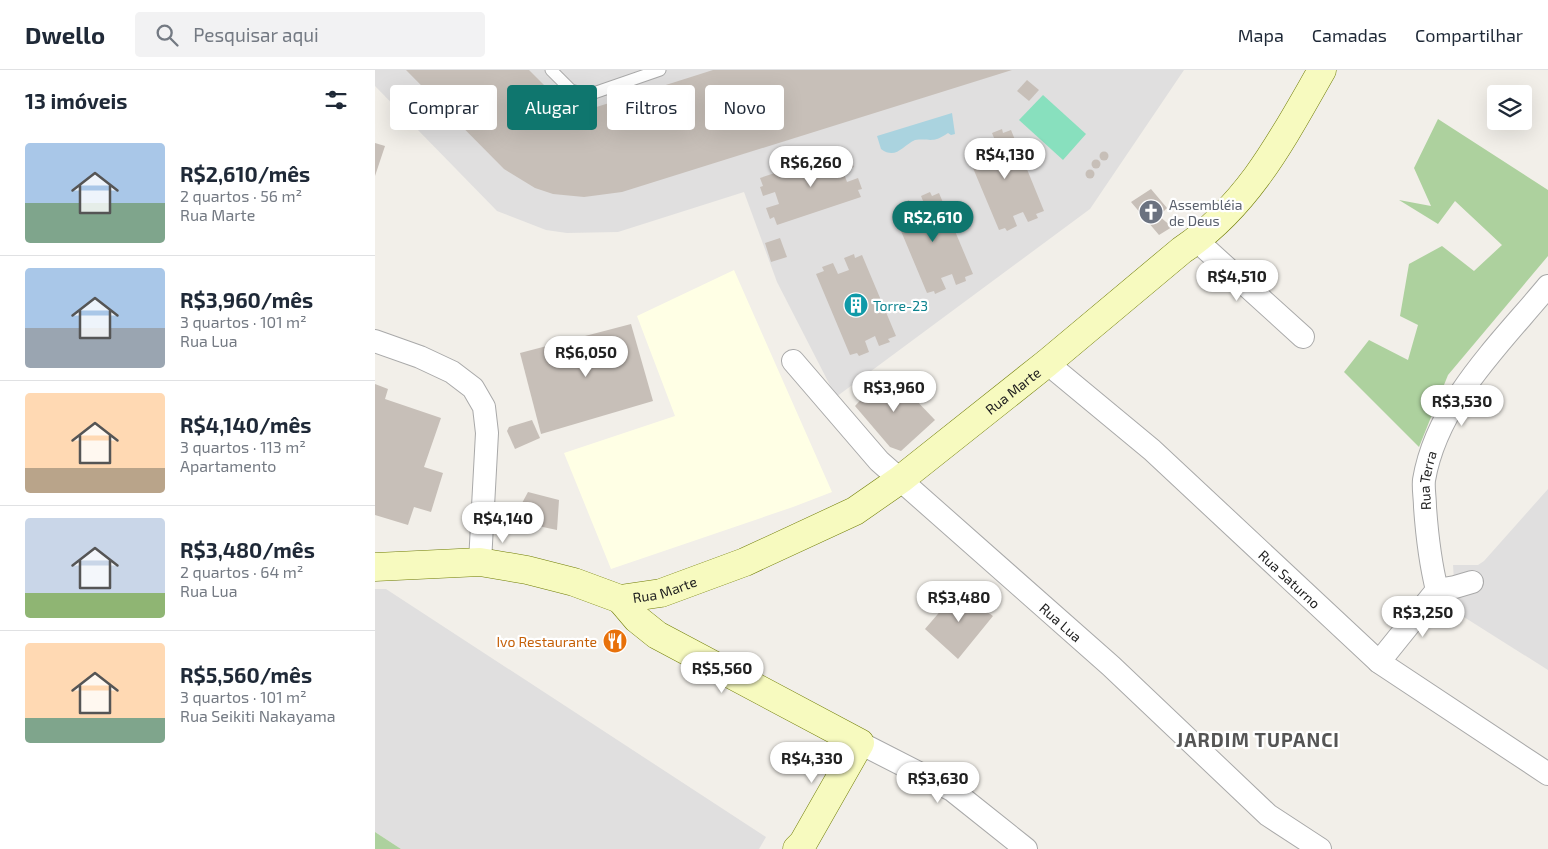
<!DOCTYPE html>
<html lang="pt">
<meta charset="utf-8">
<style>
body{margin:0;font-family:"Exo 2",sans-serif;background:#f2f2f3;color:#1f2937;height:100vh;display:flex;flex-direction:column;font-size:19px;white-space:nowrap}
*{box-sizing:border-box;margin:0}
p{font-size:16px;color:#747a83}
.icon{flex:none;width:28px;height:28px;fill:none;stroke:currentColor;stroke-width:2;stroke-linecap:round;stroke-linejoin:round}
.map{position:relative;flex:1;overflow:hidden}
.side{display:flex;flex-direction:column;background:#fff;width:375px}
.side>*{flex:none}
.top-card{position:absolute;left:15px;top:15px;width:475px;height:45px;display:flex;gap:10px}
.fabs{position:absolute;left:1112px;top:15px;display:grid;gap:10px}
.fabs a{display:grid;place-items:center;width:45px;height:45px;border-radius:5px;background:#fff;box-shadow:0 5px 20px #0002;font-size:25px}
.price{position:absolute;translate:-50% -42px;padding:0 11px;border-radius:18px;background:#fff;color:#222;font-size:16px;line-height:32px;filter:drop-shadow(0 1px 2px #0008)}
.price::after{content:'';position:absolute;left:50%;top:30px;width:15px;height:11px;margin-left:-8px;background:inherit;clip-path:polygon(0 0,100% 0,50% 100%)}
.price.active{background:#0f766e;color:#fff}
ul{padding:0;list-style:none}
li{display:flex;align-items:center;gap:15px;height:125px;padding:0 25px}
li+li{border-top:1px solid #e0e1e3}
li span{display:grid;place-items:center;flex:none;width:140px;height:100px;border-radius:5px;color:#555}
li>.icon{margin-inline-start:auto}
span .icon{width:60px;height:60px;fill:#fffc;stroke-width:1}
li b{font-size:21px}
h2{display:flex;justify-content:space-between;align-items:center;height:60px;padding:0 25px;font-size:21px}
.tag{padding:0 18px;border-radius:5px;background:#fff;box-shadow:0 5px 20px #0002;font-size:18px;line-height:45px}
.tag.active{background:#0f766e;color:#fff}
header{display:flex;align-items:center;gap:30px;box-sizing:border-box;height:70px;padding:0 25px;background:#fff;border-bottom:1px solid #e0e1e3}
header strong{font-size:24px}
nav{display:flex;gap:28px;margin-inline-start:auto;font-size:18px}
.search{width:350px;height:45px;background:#f2f2f3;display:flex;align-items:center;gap:12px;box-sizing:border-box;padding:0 18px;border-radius:5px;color:#747a83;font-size:19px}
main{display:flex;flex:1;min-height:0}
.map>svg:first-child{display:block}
.residential{fill:#e0dfdf}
.education{fill:#ffffe5}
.forest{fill:#add19e}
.pitch{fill:#88e0be}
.water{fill:#aad3df}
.building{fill:#c7bfb8}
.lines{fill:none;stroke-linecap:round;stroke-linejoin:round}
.lane-casing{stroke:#a9a9a9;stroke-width:13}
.street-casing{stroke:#a9a9a9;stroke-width:24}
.secondary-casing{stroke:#707d05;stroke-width:29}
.lane{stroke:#fff;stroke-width:11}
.street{stroke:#fff;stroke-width:22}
.secondary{stroke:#f7fabf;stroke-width:28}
.labels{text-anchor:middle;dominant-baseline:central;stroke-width:4.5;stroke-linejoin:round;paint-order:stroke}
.worship-label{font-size:14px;fill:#5b616d;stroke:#fff;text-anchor:start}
.culture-label{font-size:14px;fill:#0d838f;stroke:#fff;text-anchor:start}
.street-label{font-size:14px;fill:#222;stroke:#fff}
.food-label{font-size:14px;fill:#c56008;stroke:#fff;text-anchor:end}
.district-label{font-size:19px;font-weight:bold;letter-spacing:1px;fill:#555;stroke:#fff}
</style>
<header>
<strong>Dwello</strong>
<div class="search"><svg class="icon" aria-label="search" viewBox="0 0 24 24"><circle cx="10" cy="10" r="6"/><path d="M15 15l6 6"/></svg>Pesquisar aqui</div>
<nav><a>Mapa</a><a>Camadas</a><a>Compartilhar</a></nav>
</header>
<main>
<section class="side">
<h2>13 imóveis<svg class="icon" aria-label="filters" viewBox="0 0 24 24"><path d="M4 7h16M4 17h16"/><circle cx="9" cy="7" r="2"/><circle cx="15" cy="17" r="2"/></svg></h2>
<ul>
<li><span style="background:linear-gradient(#a9c7e8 60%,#7fa58c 0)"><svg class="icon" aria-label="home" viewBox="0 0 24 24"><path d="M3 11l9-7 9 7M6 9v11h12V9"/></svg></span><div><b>R$2,610/mês</b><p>2 quartos · 56 m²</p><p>Rua Marte</p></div></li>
<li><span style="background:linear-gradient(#a9c7e8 60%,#9aa5b1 0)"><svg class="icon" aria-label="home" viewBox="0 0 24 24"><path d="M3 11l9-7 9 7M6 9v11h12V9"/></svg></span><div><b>R$3,960/mês</b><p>3 quartos · 101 m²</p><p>Rua Lua</p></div></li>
<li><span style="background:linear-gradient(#ffd9b3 75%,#b9a48a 0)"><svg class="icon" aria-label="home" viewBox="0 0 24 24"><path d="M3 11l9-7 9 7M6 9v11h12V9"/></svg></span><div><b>R$4,140/mês</b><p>3 quartos · 113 m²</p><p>Apartamento</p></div></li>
<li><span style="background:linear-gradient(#c9d6e8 75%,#8fb573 0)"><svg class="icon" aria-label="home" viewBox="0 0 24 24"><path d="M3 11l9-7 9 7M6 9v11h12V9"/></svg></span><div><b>R$3,480/mês</b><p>2 quartos · 64 m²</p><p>Rua Lua</p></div></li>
<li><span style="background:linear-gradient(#ffd9b3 75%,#7fa58c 0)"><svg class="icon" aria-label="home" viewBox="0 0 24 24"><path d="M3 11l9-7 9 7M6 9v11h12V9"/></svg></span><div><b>R$5,560/mês</b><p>3 quartos · 101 m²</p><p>Rua Seikiti Nakayama</p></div></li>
</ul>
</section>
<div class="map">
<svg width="1173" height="779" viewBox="0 0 1173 779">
<rect width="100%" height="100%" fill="#f2efe9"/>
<g class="residential">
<path d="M0,0H809L715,139L461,327L402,212L369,122L243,162L192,163L171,160L122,141L0,16Z"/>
<path d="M1173,419V600L1081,542L1078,495H1103L1109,491Z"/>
<path d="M0,519H11L391,767L384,779H26L0,762Z"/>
</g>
<path class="education" d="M359,200L457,422L418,437L236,499L189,383L300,346L262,246Z"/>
<g class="forest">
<path d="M1063,49L1173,120V186L1073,305L1044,377L969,302L994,270L1033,290L1043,255L1025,246L1034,194L1067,176L1099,201L1127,175L1080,131L1063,154L1024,130L1056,136L1039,98Z"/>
<path d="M0,762L26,779H0Z"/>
</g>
<path class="pitch" d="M668,25L711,64L688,90L644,50Z"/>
<path class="water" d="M577,43L580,64L576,65L573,63C557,74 556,68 540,70C527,76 521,90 506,79L502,66Z"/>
<g class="building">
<path d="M31,0H154L184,30L193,37L204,41L212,40L338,0H637L247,122L209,127L178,124L160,118L129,99Z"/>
<path d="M652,10L664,20L654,31L642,21Z"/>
<path d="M627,59L628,63L636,60L669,141L661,144L663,148L653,152L648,142L638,146L642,156L632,161L630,158L624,160L590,79L597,76L596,72L606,68L611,80L622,75L617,63Z"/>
<path d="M0,73L10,76L0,106Z"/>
<path d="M469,80L472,88L475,87L479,97L468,101L472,112L483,108L487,119L483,120L486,127L402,155L399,147L395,149L391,138L404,134L400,122L388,126L385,117L388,116L385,108Z"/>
<circle cx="729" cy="86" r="4.5"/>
<circle cx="721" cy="94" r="4.5"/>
<circle cx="715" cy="104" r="4.5"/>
<path d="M776,119L792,138L784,146L797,157L784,165L756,132Z"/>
<path d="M555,122L557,126L564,123L598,204L590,207L591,211L581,215L577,204L566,208L571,219L560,224L559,221L552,223L518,142L525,139L524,135L534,130L539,143L551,138L546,126Z"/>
<path d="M405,168L412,187L396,192L390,173Z"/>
<path d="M479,184L480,188L487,185L521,266L513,269L515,272L504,276L500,266L490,271L494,282L484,286L482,283L475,285L441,204L449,201L447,197L458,193L463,204L474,200L469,188Z"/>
<path d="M256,254L278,331L166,364L145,283Z"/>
<path d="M513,301L560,350L526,381L515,377L480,336Z"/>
<path d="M0,314L13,319L10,329L66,348L49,397L68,403L56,442L39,437L33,455L0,445Z"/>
<path d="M157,350L165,368L140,379L132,361L134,357Z"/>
<path d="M153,422L184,430L182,460L163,456L146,458L140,446Z"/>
<path d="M586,517L601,534L618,546L583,589L550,559Z"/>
</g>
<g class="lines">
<defs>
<path id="lane" d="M176,0L196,20L213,25L285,0"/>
<g id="street">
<path d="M821,170L928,267"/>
<path d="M0,271L45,287L77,302L98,318L109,337L112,363L105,492"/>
<path id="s1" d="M418,291L504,391L736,596L893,745L945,779"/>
<path id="s2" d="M672,293L777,380L1004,592L1173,704"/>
<path id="s3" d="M1062,520C1055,492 1052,465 1050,437C1050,428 1048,418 1049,410C1062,333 1125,274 1173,216"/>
<path d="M1062,520L1080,517L1097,512"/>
<path d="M1004,592L1062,520"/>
<path d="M485,673L577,720L651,779"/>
</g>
<g id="secondary">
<path id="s4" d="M0,497L105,492L152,500L199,512L245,529L286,523L370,492L480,441L526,409L672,293L807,180C874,135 908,68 947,0"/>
<path d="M245,529L262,549L282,565L485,673L428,773L422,779"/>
</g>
</defs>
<use href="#lane" class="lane-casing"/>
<use href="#street" class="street-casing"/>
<use href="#secondary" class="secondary-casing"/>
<use href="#lane" class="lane"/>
<use href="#street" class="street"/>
<use href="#secondary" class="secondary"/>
</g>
<defs>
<symbol id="church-disc" viewBox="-11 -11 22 22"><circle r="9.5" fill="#6b7280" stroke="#fff"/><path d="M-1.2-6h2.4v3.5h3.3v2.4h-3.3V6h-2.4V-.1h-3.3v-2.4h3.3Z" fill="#fff"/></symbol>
<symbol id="building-disc" viewBox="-11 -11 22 22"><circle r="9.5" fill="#0f9aa8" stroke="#fff"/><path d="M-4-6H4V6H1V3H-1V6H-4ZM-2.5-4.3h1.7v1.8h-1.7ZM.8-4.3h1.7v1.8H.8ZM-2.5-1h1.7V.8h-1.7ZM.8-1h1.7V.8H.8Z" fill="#fff"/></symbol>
<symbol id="restaurant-disc" viewBox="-11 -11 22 22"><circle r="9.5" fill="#e8710a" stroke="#fff"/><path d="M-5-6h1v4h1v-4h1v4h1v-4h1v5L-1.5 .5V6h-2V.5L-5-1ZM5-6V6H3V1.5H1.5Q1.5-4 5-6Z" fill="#fff"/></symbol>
</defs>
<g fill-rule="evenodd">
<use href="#church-disc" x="762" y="128" width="28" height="28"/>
<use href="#building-disc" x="467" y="221" width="28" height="28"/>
<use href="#restaurant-disc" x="226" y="557" width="28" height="28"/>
</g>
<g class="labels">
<g class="worship-label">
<text x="794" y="134">Assembléia<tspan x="794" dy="16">de Deus</tspan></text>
</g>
<g class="culture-label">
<text x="498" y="235">Torre-23</text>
</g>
<g class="street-label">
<text stroke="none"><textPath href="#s4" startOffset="701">Rua Marte</textPath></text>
<text stroke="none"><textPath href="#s3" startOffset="111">Rua Terra</textPath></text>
<text stroke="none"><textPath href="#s2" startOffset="325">Rua Saturno</textPath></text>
<text stroke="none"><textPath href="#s4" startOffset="296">Rua Marte</textPath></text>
<text stroke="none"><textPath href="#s1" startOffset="375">Rua Lua</textPath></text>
</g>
<g class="food-label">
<text x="222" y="571">Ivo Restaurante</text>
</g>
<g class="district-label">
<text x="883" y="669">JARDIM TUPANCI</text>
</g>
</g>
</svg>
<div class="fabs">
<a><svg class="icon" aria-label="layers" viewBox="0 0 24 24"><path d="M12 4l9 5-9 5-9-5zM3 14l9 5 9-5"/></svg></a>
</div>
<b class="price" style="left:630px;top:110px">R$4,130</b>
<b class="price" style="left:436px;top:118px">R$6,260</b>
<b class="price active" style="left:558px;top:173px">R$2,610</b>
<b class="price" style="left:862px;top:232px">R$4,510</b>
<b class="price" style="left:211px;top:308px">R$6,050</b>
<b class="price" style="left:519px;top:343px">R$3,960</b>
<b class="price" style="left:1087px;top:357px">R$3,530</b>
<b class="price" style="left:128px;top:474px">R$4,140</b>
<b class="price" style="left:584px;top:553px">R$3,480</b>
<b class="price" style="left:1048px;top:568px">R$3,250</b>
<b class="price" style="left:347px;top:624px">R$5,560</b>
<b class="price" style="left:437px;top:714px">R$4,330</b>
<b class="price" style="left:563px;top:734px">R$3,630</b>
<div class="top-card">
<a class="tag">Comprar</a>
<a class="tag active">Alugar</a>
<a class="tag">Filtros</a>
<a class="tag">Novo</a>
</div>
</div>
</main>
